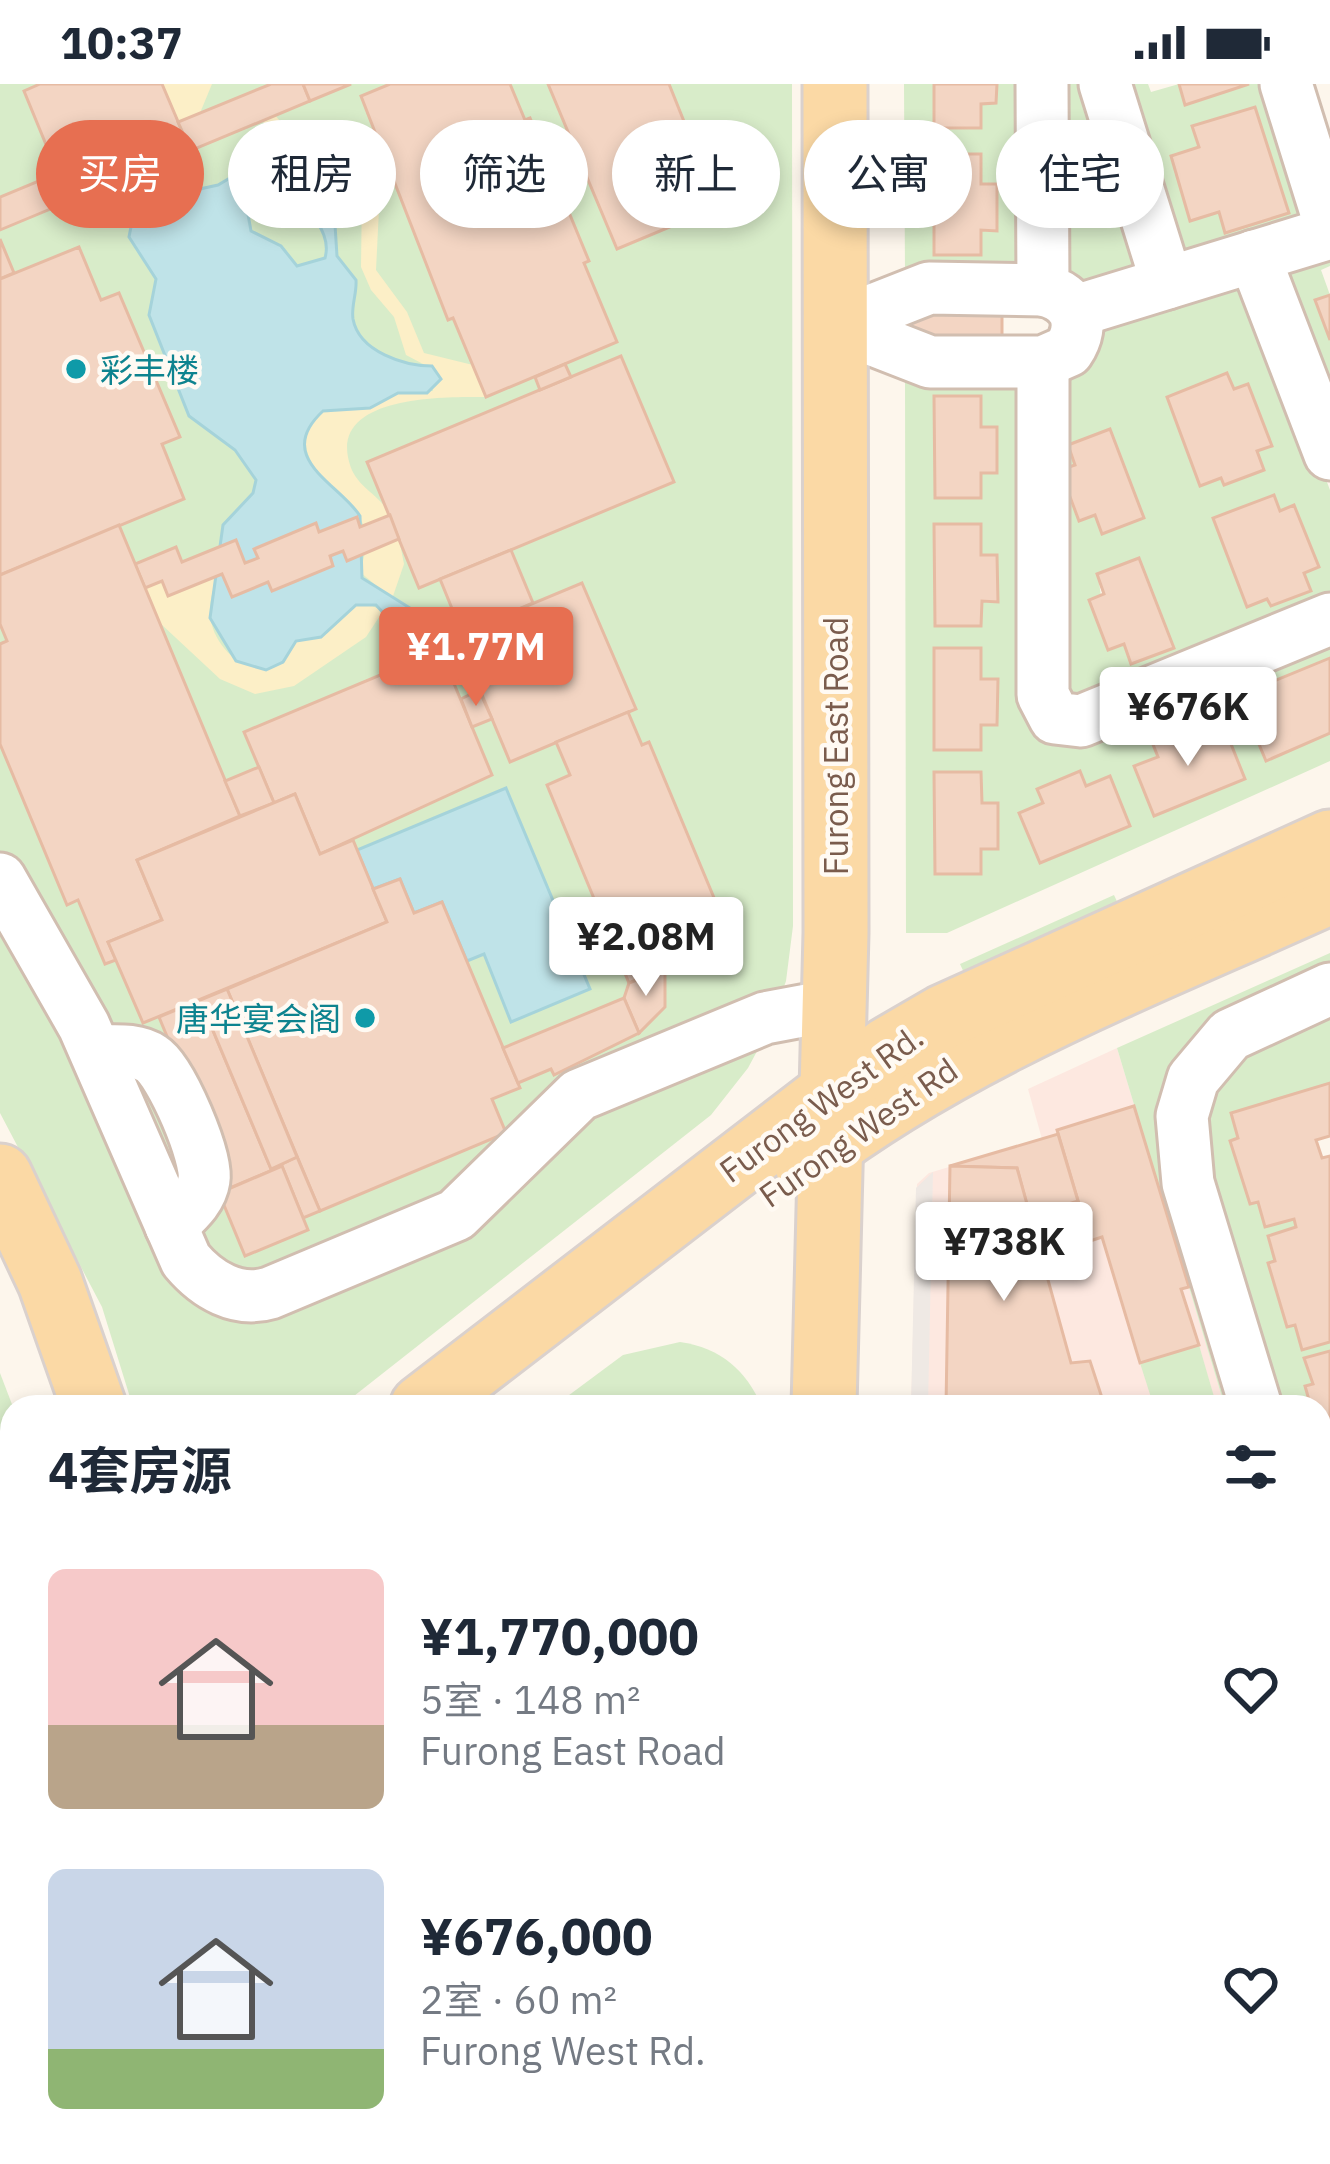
<!DOCTYPE html>
<html lang="zh">
<meta charset="utf-8">
<style>
body{margin:0;font-family:"IBM Plex Sans","Noto Sans SC",sans-serif;background:#f6f6f7;color:#1f2937;height:100vh;display:flex;flex-direction:column;font-size:45px;white-space:nowrap}
*{box-sizing:border-box;margin:0}
p{font-size:39px;color:#747a83}
.icon{flex:none;width:66px;height:66px;fill:none;stroke:currentColor;stroke-width:2;stroke-linecap:round;stroke-linejoin:round}
.map{position:relative;flex:1;overflow:hidden}
.side{position:absolute;left:0px;top:1311px;width:1332px;height:771px;display:flex;flex-direction:column;background:#fff;border-radius:36px 36px 0 0;box-shadow:0 6px 18px #0003}
.side>*{flex:none}
.guide{position:absolute;left:36px;top:36px;width:1260px;height:108px;display:flex;gap:24px}
.price{position:absolute;translate:-50% -102px;padding:0 27px;border-radius:12px;background:#fff;color:#222;font-size:39px;line-height:78px;filter:drop-shadow(0 3px 6px #0008)}
.price::after{content:'';position:absolute;left:50%;top:72px;width:36px;height:27px;margin-left:-18px;background:inherit;clip-path:polygon(0 0,100% 0,50% 100%)}
.price.selected{background:#e76f51;color:#fff}
ul{padding:0;list-style:none}
li{display:flex;align-items:center;gap:36px;height:300px;padding:0 48px}
li span{display:grid;place-items:center;flex:none;width:336px;height:240px;border-radius:18px;color:#555}
li>.icon{margin-inline-start:auto}
span .icon{width:144px;height:144px;fill:#fffc;stroke-width:1}
li b{font-size:51px}
h2{display:flex;justify-content:space-between;align-items:center;height:144px;padding:0 48px;font-size:51px}
.chip{padding:0 42px;border-radius:54px;background:#fff;box-shadow:0 6px 18px #0003;font-size:42px;line-height:108px}
.chip.selected{background:#e76f51;color:#fff}
.status{display:flex;justify-content:space-between;align-items:center;height:84px;padding:0 60px;background:#fff;direction:ltr}
.status svg{height:33px;fill:currentColor}
.map>svg:first-child{display:block}
.commercial{fill:#fde8e0}
.industrial{fill:#efe9e4}
.green{fill:#d8ecc9;fill-rule:evenodd}
.sand{fill:#fcefc7}
.water{fill:#bfe3e8;stroke:#a5d3da;stroke-width:3;fill-rule:evenodd}
.building{fill:#f3d5c3;stroke:#e6bba3;stroke-width:3}
.lines{fill:none;stroke-linecap:round;stroke-linejoin:round}
.minor-casing{stroke:#d1beb0;stroke-width:57}
.major-casing{stroke:#dad1cd;stroke-width:69}
.minor{stroke:#fff;stroke-width:51}
.major{stroke:#fbd9a5;stroke-width:63}
.culture-dot{fill:#0f9aa8;stroke:#fffaf3;stroke-width:4.5}
.labels{text-anchor:middle;dominant-baseline:central;stroke-width:9;stroke-linejoin:round;paint-order:stroke}
.culture-label{font-size:33px;fill:#0d838f;stroke:#fffaf3;text-anchor:start}
.street-label{font-size:33px;fill:#7a5c4d;stroke:#fffaf3}
</style>
<div class="status"><b>10:37</b><svg viewBox="0 0 49 12"><path d="M0 12V9h3v3zM5 12V6h3v6zM10 12V3h3v9zM15 12V0h3v12zM26 1h20v11H26zM47 4h2v5h-2z"/></svg></div>
<div class="map">
<svg width="1330" height="2080" viewBox="0 0 1330 2080">
<rect width="100%" height="100%" fill="#fdf6ec"/>
<path class="commercial" d="M1117,964L1225,1323H911L917,1100L929,1089L1042,1055L1028,1005Z"/>
<path class="industrial" d="M933,1088L928,1323H911L916,1104Z"/>
<g class="green">
<path d="M0,0H792L793,842L786,897L770,943L748,984L711,1031L340,1323H133L102,1223L0,1029Z"/>
<path d="M904,0H934V44H980L981,20L996,19L997,0H1029L1027,183L905,191ZM934,70H981V100L997,101V146H981V171H934Z"/>
<path d="M1056,0H1091L1145,180L1094,208L1061,188Z"/>
<path d="M1119,0H1148L1151,8L1179,0L1185,20L1249,0H1272L1313,130L1182,177ZM1255,23L1288,129L1226,149L1219,128L1190,136L1171,72L1199,63L1192,42Z"/>
<path d="M1330,163V182L1321,186L1330,211L1315,217L1330,256V333L1278,183Z"/>
<path d="M1251,199L1330,406V521L1065,625L1059,298L1100,238ZM1227,290L1234,305L1248,300L1272,361L1257,367L1264,386L1225,401L1221,394L1201,402L1167,314ZM1110,345L1144,434L1103,450L1095,431L1079,437L1061,386L1075,381L1069,361ZM1273,411L1280,427L1295,422L1318,482L1304,489L1310,508L1271,522L1267,515L1247,522L1213,434ZM1139,475L1173,564L1132,580L1124,560L1108,566L1098,490Z"/>
<path d="M905,290L1023,296L1035,629L1330,549V574L1257,604L1266,626L1248,634L1266,677L1330,649V677L947,849H906ZM980,312L981,343L997,344V389H981L980,414L935,413L934,313ZM935,564H981V595L998,596L997,641H981V665L935,666ZM1225,646L1245,695L1155,732L1134,683ZM935,688L981,689L982,719H997L998,764L981,765V790ZM1110,693L1130,742L1040,779L1019,730L1043,719L1038,705L1086,702Z"/>
<path d="M1114,811L1120,824L966,893L960,880Z"/>
<path d="M1330,869V886L1183,976L1238,1323H1225L1117,964Z"/>
<path d="M1330,924V999L1231,1030L1238,1054L1231,1058L1250,1120L1258,1118L1266,1143L1294,1135L1296,1143L1268,1153L1275,1177L1268,1180L1287,1242L1295,1241L1303,1266L1330,1258V1267L1305,1275L1313,1300L1311,1323H1274C1250,1245 1173,1058 1218,987Z"/>
<path d="M680,1258C721,1264 746,1286 762,1323H553L623,1271Z"/>
<path d="M1199,1261L1217,1323H1154L1140,1279Z"/>
<path d="M0,1289L13,1323L12,1517L0,1536Z"/>
<path d="M1320,1352L1324,1365H1330V1508L1320,1475Z"/>
<path d="M12,1718V2070H759V2080H0V1722Z"/>
<path d="M1330,1820V1956L1320,1960V1822Z"/>
<path d="M1161,2070H1252L1267,2080H1164Z"/>
</g>
<g class="sand">
<path d="M162,0H212L200,29L178,38Z"/>
<path d="M276,32L291,52L373,96L379,125L376,186L407,228L424,269L473,281L486,313C446,313 327,310 350,381C357,404 381,411 390,431L364,442C347,406 273,373 323,327L369,324L398,309L433,307L425,281L406,271L394,233L371,206L361,183L362,106L349,94L290,68L263,38Z"/>
<path d="M399,455L404,480L392,515L360,488L365,469Z"/>
<path d="M217,492C214,504 209,517 210,530C212,561 243,592 275,583L296,557L327,549L356,521L366,519L383,527L366,553L294,602L255,610L220,595L161,540L145,504L162,497L169,512Z"/>
</g>
<g class="water">
<path d="M250,82L274,88L334,125L337,172L356,196C357,209 351,222 353,235C359,268 405,282 432,282L441,295L427,309H398L370,324L323,327C272,374 340,400 360,432L362,494L410,524L420,539L418,545L399,546L376,521H356L321,553L296,557L283,578L266,586L236,577L210,534L223,441L253,409L256,396L235,366L189,332L149,231L156,195L129,153L134,128L154,115L218,101ZM267,110C296,110 334,143 325,174L297,182L281,162L251,147L247,125Z"/>
<path d="M506,704L590,905L511,938L484,870L467,877L442,818L414,829L400,795L373,805L357,766Z"/>
</g>
<g class="building">
<path d="M40,0H162L182,47L61,97L24,7Z"/>
<path d="M271,0H303L310,17L0,146V113L58,89L61,97L182,47L178,38Z"/>
<path d="M303,0H351L310,17Z"/>
<path d="M390,0H510L525,36L530,34L589,177L584,179L617,258L486,313L453,234L448,236L361,12Z"/>
<path d="M548,0H669L689,50L658,62L689,135L617,165Z"/>
<path d="M934,0H997L996,19L981,20V44H934Z"/>
<path d="M1179,0H1249L1185,21Z"/>
<path d="M1255,23L1289,129L1225,149L1219,128L1190,137L1171,72L1199,63L1192,42Z"/>
<path d="M934,70H981V100H997V147L981,146V171H934Z"/>
<path d="M0,155L14,189L0,195Z"/>
<path d="M79,163L101,216L119,209L180,353L162,360L184,415L0,491V195Z"/>
<path d="M1330,211V256L1315,216Z"/>
<path d="M1002,225V258L910,251V231Z"/>
<path d="M621,272L674,398L419,504L367,378Z"/>
<path d="M565,280L571,293L540,306L535,293Z"/>
<path d="M1227,289L1234,305L1248,300L1272,362L1257,367L1264,386L1224,401L1221,394L1200,402L1167,313Z"/>
<path d="M934,312H981V343H997V389H981V414H935Z"/>
<path d="M1110,345L1144,434L1102,450L1095,431L1079,437L1060,386L1075,381L1068,361Z"/>
<path d="M1274,411L1280,427L1294,421L1319,483L1304,489L1311,507L1271,522L1267,515L1247,523L1213,434Z"/>
<path d="M390,431L399,455L347,477L343,467L330,472L333,482L272,507L268,498L232,513L222,490L168,512L162,497L145,504L135,480L176,463L182,478L236,456L245,479L258,474L254,465L316,439L319,448L357,433L360,443Z"/>
<path d="M934,440H981V471H997L998,518L982,517L981,542H935Z"/>
<path d="M119,441L240,732L137,776L162,836L108,858L116,876L105,880L78,816L67,821L0,660V560L7,557L0,540V491Z"/>
<path d="M511,466L533,519L462,549L440,495Z"/>
<path d="M1139,474L1174,564L1131,580L1124,560L1108,566L1089,516L1104,510L1097,490Z"/>
<path d="M582,499L636,625L510,678L457,551Z"/>
<path d="M934,564H981V595H998L997,641H981V666H934Z"/>
<path d="M440,566L492,691L320,770L295,710L274,719L244,648Z"/>
<path d="M1330,574V649L1266,677L1248,634L1266,626L1257,604Z"/>
<path d="M479,606L492,635L472,643L461,615Z"/>
<path d="M628,628L642,661L649,658L732,857L629,899L547,701L570,691L556,658Z"/>
<path d="M1195,640L1201,655L1225,645L1245,695L1154,732L1134,682L1158,673L1152,658Z"/>
<path d="M259,683L274,719L240,732L225,697Z"/>
<path d="M1080,687L1086,702L1110,692L1130,742L1040,779L1019,729L1043,719L1037,705Z"/>
<path d="M934,688H981L982,719H998V765H981V790H935Z"/>
<path d="M295,710L320,770L353,756L387,838L143,939L108,858L162,836L137,776Z"/>
<path d="M400,795L414,829L442,818L520,1004L492,1015L506,1049L320,1127L227,905L387,838L373,805Z"/>
<path d="M665,885V923L639,949L624,914L629,899Z"/>
<path d="M227,905L236,926L209,937L271,1085L297,1073L320,1127L303,1134L282,1082L230,1104L159,933Z"/>
<path d="M624,914L639,949L554,991L551,985L518,999L503,964Z"/>
<path d="M236,926L297,1073L271,1085L209,937Z"/>
<path d="M1330,999V1052L1316,1056L1322,1074L1330,1072V1258L1302,1266L1295,1241L1287,1243L1268,1179L1275,1177L1268,1152L1296,1143L1294,1135L1265,1143L1258,1118L1250,1120L1230,1057L1238,1054L1231,1029Z"/>
<path d="M1134,1022L1189,1203L1181,1205L1199,1261L1140,1279L1102,1153L1090,1157L1057,1046Z"/>
<path d="M1058,1050L1078,1117L1030,1132L1017,1084L950,1082Z"/>
<path d="M282,1082L308,1146L245,1172L219,1109Z"/>
<path d="M950,1082L1017,1084L1071,1279L1090,1277L1105,1323H946Z"/>
<path d="M1330,1267V1365L1324,1366L1320,1323H1311L1305,1302L1313,1300L1304,1274Z"/>
<path d="M1320,1636L1330,1669V1726L1320,1729Z"/>
<rect x="0" y="1795" width="12" height="43"/>
<path d="M1330,1956V2080H1283L1279,2070H1320V1960Z"/>
<path d="M230,2070H354L353,2080H230Z"/>
<path d="M437,2070H567V2077L437,2074Z"/>
<path d="M575,2070H657V2078L575,2077Z"/>
<path d="M1008,2070H1161L1164,2080H1005Z"/>
</g>
<g class="lines">
<defs>
<g id="minor">
<path d="M1105,0L1167,199"/>
<path d="M1286,0L1330,141"/>
<path d="M1254,172L1330,370"/>
<path d="M1076,227L1330,149"/>
<path d="M835,241L930,278H1043L1068,267C1087,239 1075,213 1043,206L1042,0"/>
<path d="M835,241L929,204L1043,206"/>
<path d="M1043,278V611L1055,634L1081,637L1330,535"/>
<path d="M0,795L84,942L186,1176C207,1201 237,1219 270,1209L456,1131L579,1011L765,934L834,921"/>
<path d="M96,967C114,967 136,964 152,975C171,987 208,1074 204,1096C201,1116 184,1129 171,1142"/>
<path d="M1256,1323L1188,1099L1182,1032L1193,995L1230,951L1330,905"/>
<path d="M1320,1536L1330,1569"/>
<path d="M1320,1803L1330,1801"/>
</g>
<g id="major">
<path d="M806,1079C964,959 1150,890 1330,808"/>
<path d="M0,1092L50,1198L94,1323"/>
<path d="M422,1323L888,965L943,933L1330,758"/>
<path d="M824,1323L836,849L835,0"/>
<path d="M0,1626L12,1621"/>
<path d="M0,1676L12,1671"/>
<path d="M811,2080V2070"/>
</g>
</defs>
<use href="#minor" class="minor-casing"/>
<use href="#major" class="major-casing"/>
<use href="#minor" class="minor"/>
<use href="#major" class="major"/>
</g>
<g class="culture-dot">
<circle cx="76" cy="285" r="12"/>
<circle cx="365" cy="934" r="12"/>
</g>
<g class="labels">
<g class="culture-label">
<text x="100" y="285">彩丰楼</text>
<text x="341" y="934" text-anchor="end">唐华宴会阁</text>
</g>
<g class="street-label">
<text transform="translate(835 662) rotate(-90)">Furong East Road</text>
<text transform="translate(821 1019) rotate(-36)">Furong West Rd.</text>
<text transform="translate(858 1048) rotate(-35)">Furong West Rd</text>
</g>
</g>
</svg>
<b class="price selected" style="left:476px;top:625px">¥1.77M</b>
<b class="price" style="left:1188px;top:685px">¥676K</b>
<b class="price" style="left:646px;top:915px">¥2.08M</b>
<b class="price" style="left:1004px;top:1220px">¥738K</b>
<div class="guide">
<a class="chip selected">买房</a>
<a class="chip">租房</a>
<a class="chip">筛选</a>
<a class="chip">新上</a>
<a class="chip">公寓</a>
<a class="chip">住宅</a>
</div>
<section class="side">
<h2>4套房源<svg class="icon" aria-label="filters" viewBox="0 0 24 24"><path d="M4 7h16M4 17h16"/><circle cx="9" cy="7" r="2"/><circle cx="15" cy="17" r="2"/></svg></h2>
<ul>
<li><span style="background:linear-gradient(#f6c9c9 65%,#b9a48a 0)"><svg class="icon" aria-label="home" viewBox="0 0 24 24"><path d="M3 11l9-7 9 7M6 9v11h12V9"/></svg></span><div><b>¥1,770,000</b><p>5室 · 148 m²</p><p>Furong East Road</p></div><svg class="icon" aria-label="heart" viewBox="0 0 24 24"><path d="M12 20l-8-8c-3-5 5-10 8-4 3-6 11-1 8 4z"/></svg></li>
<li><span style="background:linear-gradient(#c9d6e8 75%,#8fb573 0)"><svg class="icon" aria-label="home" viewBox="0 0 24 24"><path d="M3 11l9-7 9 7M6 9v11h12V9"/></svg></span><div><b>¥676,000</b><p>2室 · 60 m²</p><p>Furong West Rd.</p></div><svg class="icon" aria-label="heart" viewBox="0 0 24 24"><path d="M12 20l-8-8c-3-5 5-10 8-4 3-6 11-1 8 4z"/></svg></li>
</ul>
</section>
</div>
